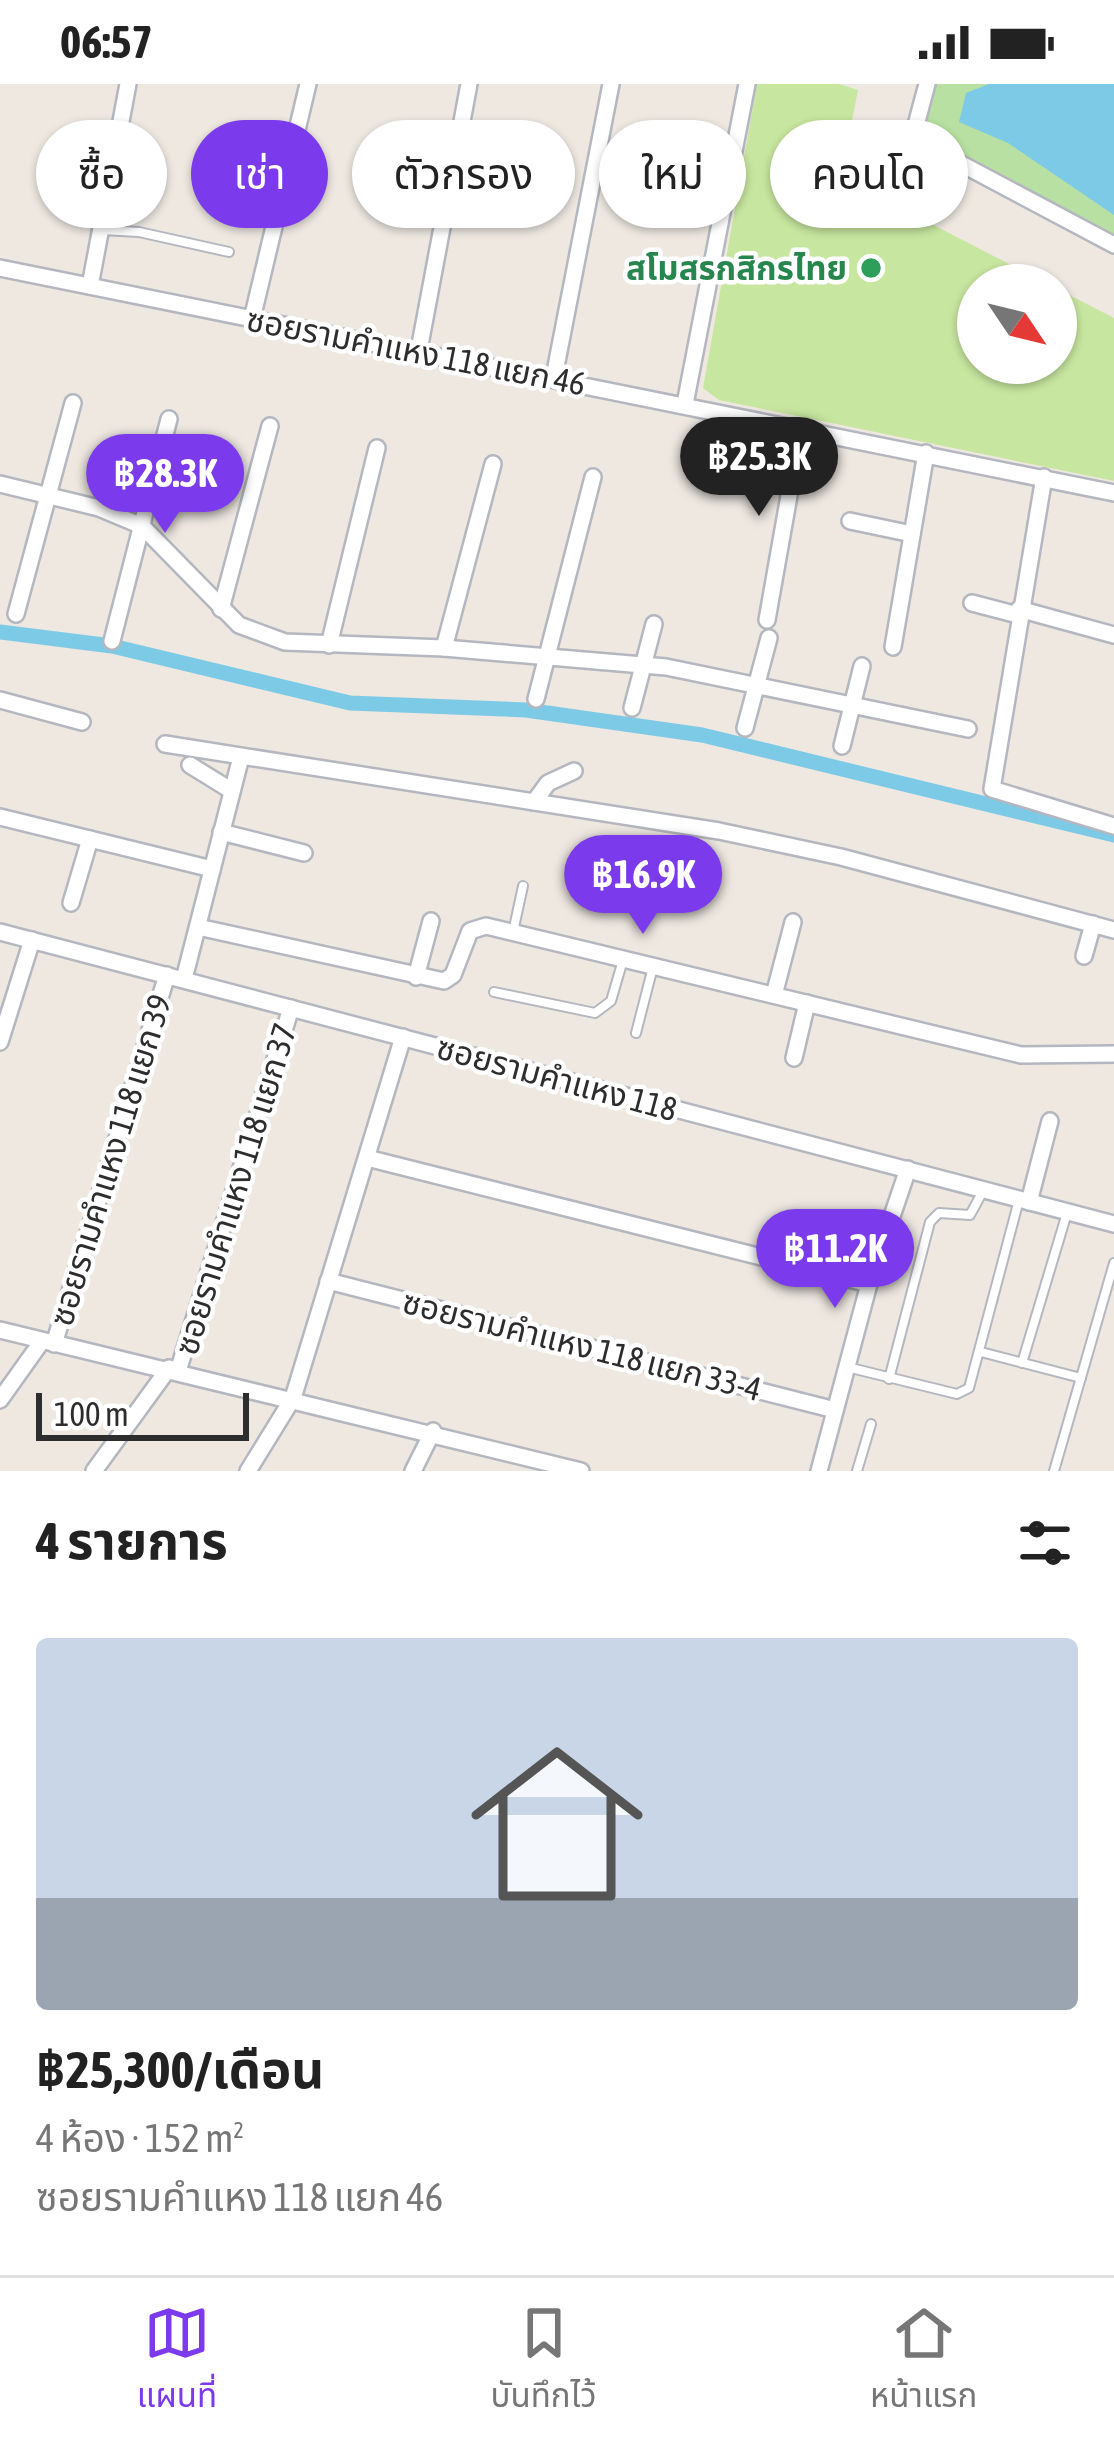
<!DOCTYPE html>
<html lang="th">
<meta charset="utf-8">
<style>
body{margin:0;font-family:"Asap Condensed","Noto Sans Thai",sans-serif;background:#f6f6f6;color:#222;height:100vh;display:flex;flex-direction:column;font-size:45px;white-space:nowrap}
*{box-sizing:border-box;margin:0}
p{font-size:39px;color:#767676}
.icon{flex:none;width:66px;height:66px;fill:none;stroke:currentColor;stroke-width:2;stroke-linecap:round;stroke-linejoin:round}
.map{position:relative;height:1387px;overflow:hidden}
.panel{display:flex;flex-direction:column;background:#fff;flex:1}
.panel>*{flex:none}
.top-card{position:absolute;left:36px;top:36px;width:1044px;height:108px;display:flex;gap:24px}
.needle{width:78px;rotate:125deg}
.controls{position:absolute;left:957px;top:180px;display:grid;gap:24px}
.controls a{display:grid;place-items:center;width:120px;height:120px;border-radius:50%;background:#fff;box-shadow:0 3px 9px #0004;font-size:60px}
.scale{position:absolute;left:36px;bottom:30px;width:213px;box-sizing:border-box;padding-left:12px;border:6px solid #2d2d2d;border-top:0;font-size:33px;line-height:42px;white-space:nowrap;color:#2d2d2d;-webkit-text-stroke:9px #fff;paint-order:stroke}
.price{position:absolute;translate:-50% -102px;padding:0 27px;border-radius:42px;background:#7c3aed;color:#fff;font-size:39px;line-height:78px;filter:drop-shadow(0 3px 6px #0008)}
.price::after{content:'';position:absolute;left:50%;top:72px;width:36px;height:27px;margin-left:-18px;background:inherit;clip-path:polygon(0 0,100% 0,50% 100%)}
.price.on{background:#222;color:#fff}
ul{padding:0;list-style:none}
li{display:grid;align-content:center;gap:24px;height:636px;padding:0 36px}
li+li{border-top:3px solid #e0e0e0}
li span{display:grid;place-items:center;height:372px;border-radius:12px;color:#555}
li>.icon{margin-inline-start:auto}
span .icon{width:216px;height:216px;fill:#fffc;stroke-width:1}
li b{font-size:51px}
h2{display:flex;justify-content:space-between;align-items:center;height:144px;padding:0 36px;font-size:51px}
.chip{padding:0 42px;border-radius:54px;background:#fff;box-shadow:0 3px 9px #0004;font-size:42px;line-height:108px}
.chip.on{background:#7c3aed;color:#fff}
.status{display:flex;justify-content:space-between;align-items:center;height:84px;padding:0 60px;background:#fff;direction:ltr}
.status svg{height:33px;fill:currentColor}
.menu{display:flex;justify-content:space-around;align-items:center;height:168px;border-top:3px solid #e0e0e0;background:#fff;font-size:33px;color:#767676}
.menu a{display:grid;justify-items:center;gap:6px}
.menu .on{color:#7c3aed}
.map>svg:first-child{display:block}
.green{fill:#b7e0a2}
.pitch{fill:#c7e69f}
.water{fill:#7dcae7}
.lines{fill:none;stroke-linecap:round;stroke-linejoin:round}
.canal{stroke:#7dcae7;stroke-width:15}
.lane-casing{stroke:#b4b7bf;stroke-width:12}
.street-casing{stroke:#b4b7bf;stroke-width:20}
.lane{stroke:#fff;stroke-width:8}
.street{stroke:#fff;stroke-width:15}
.leisure-dot{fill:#2e9e5b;stroke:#fff;stroke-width:4.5}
.labels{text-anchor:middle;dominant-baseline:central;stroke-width:9;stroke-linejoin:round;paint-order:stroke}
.leisure-label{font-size:33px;font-weight:bold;fill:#27864d;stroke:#fff;text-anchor:end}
.street-label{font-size:33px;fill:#2d2d2d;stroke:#fff}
</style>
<div class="status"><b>06:57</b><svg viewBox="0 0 49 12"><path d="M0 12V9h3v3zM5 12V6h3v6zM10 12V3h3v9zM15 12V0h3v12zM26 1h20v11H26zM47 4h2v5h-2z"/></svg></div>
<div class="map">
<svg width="1114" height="1387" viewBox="0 0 1114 1387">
<rect width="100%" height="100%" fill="#eee8e1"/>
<path class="green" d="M932,0H1114V155L928,57L922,46Z"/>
<path class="pitch" d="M757,0H839L858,6L836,118L869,125L877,112L1050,201H978V279H1056V204L1114,234V397L719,316L703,304Z"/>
<path class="water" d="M989,0H1114V131L1008,59L959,38L966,9Z"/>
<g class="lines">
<path class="canal" d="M0,548L112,562L350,619L526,626L702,651L1114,751"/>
<defs>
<g id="lane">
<path d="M102,146L139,148L229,168"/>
<path d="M513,848L523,802"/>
<path d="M494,908L595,929L611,917L623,876"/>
<path d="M636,949L653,883"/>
<path d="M981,1268L1081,1294"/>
<path d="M1022,1279L1067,1129"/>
<path d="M847,1283L957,1310L969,1304L1019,1116"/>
<path d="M889,1295L930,1138L939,1129L970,1131L983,1107"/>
<path d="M857,1387L871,1340"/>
<path d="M1054,1387L1114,1179"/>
</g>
<g id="street">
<path d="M927,0L916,41L922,59L1114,161"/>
<path d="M373,110L445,125"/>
<path d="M0,184L1114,409"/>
<path d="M90,202L128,0"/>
<path d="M252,235L308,0"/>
<path d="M419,266L469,0"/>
<path d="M554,293L611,0"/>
<path d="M685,320L747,0"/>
<path d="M1044,393L992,705L1114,742"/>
<path d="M0,400L99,424L142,442L239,541L285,558L444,564L666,583L968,645"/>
<path d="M850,437L912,450"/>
<path d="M972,519L1018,531"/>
<path d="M221,525L270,342"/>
<path d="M1019,525L1114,551"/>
<path d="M16,530L73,319"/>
<path d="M767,536L801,344"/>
<path d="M112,557L169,335"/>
<path d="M329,561L377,364"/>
<path d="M893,563L926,369"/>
<path d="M444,564L493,380"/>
<path d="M536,615L593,393"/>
<path d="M0,616L82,638"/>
<path d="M632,624L654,540"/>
<path d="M745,644L769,554"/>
<path d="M165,660L719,747L841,773L1114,846"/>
<path d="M842,662L862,582"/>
<path d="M190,681L232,707"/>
<path d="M534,718L548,699L574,687"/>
<path d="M0,733L212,785"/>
<path d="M221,748L304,769"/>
<path d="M71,819L90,755"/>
<path d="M198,843L444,897L453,891L470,847L486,842L1021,971L1114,970"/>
<path d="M0,848L1114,1140"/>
<path d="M1084,872L1093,840"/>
<path d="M416,893L431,837"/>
<path d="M184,895L241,673"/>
<path d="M774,911L793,838"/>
<path d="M0,958L32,856"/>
<path d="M794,974L807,919"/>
<path d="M367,1074L869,1200"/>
<path d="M1029,1118L1050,1037"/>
<path d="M328,1197L835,1326"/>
<path d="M0,1246L581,1387"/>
<path d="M54,1260L167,891"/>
<path d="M178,1287L291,924"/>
<path d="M0,1316L42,1257"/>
<path d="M94,1387L169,1284"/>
<path d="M248,1387L293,1314L403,953"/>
<path d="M413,1387L433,1347"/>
<path d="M819,1387L869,1200L908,1085"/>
</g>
</defs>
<use href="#lane" class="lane-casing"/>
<use href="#street" class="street-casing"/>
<use href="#lane" class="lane"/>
<use href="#street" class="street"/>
</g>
<circle class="leisure-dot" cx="871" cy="184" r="12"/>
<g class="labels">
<g class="leisure-label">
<text x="847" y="184">สโมสรกสิกรไทย</text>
</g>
<g class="street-label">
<text transform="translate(416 267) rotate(11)">ซอยรามคำแหง 118 แยก 46</text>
<text transform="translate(557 994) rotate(15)">ซอยรามคำแหง 118</text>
<text transform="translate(110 1076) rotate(-73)">ซอยรามคำแหง 118 แยก 39</text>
<text transform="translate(235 1105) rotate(-73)">ซอยรามคำแหง 118 แยก 37</text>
<text transform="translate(582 1261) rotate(14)">ซอยรามคำแหง 118 แยก 33-4</text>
</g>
</g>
</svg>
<div class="controls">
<a><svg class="needle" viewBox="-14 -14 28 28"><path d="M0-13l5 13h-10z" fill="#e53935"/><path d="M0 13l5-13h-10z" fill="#767676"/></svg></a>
</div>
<div class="scale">100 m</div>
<b class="price on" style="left:759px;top:435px">฿25.3K</b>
<b class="price" style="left:165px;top:452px">฿28.3K</b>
<b class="price" style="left:643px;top:853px">฿16.9K</b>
<b class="price" style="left:835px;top:1227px">฿11.2K</b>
<div class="top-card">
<a class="chip">ซื้อ</a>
<a class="chip on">เช่า</a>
<a class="chip">ตัวกรอง</a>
<a class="chip">ใหม่</a>
<a class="chip">คอนโด</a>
</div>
</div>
<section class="panel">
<h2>4 รายการ<svg class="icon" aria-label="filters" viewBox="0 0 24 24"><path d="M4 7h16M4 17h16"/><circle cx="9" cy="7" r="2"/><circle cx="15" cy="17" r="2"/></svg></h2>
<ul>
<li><span style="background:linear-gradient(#c9d6e8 70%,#9aa5b1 0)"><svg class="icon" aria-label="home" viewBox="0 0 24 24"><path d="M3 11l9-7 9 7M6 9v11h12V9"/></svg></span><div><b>฿25,300/เดือน</b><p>4 ห้อง · 152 m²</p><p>ซอยรามคำแหง 118 แยก 46</p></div></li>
</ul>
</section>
<nav class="menu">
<a class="on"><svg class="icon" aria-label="map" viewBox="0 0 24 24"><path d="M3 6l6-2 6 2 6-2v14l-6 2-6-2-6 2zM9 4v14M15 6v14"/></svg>แผนที่</a>
<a><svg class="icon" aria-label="saved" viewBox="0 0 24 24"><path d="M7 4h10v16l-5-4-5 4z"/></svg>บันทึกไว้</a>
<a><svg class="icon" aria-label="home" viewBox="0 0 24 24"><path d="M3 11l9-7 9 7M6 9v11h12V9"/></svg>หน้าแรก</a>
</nav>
